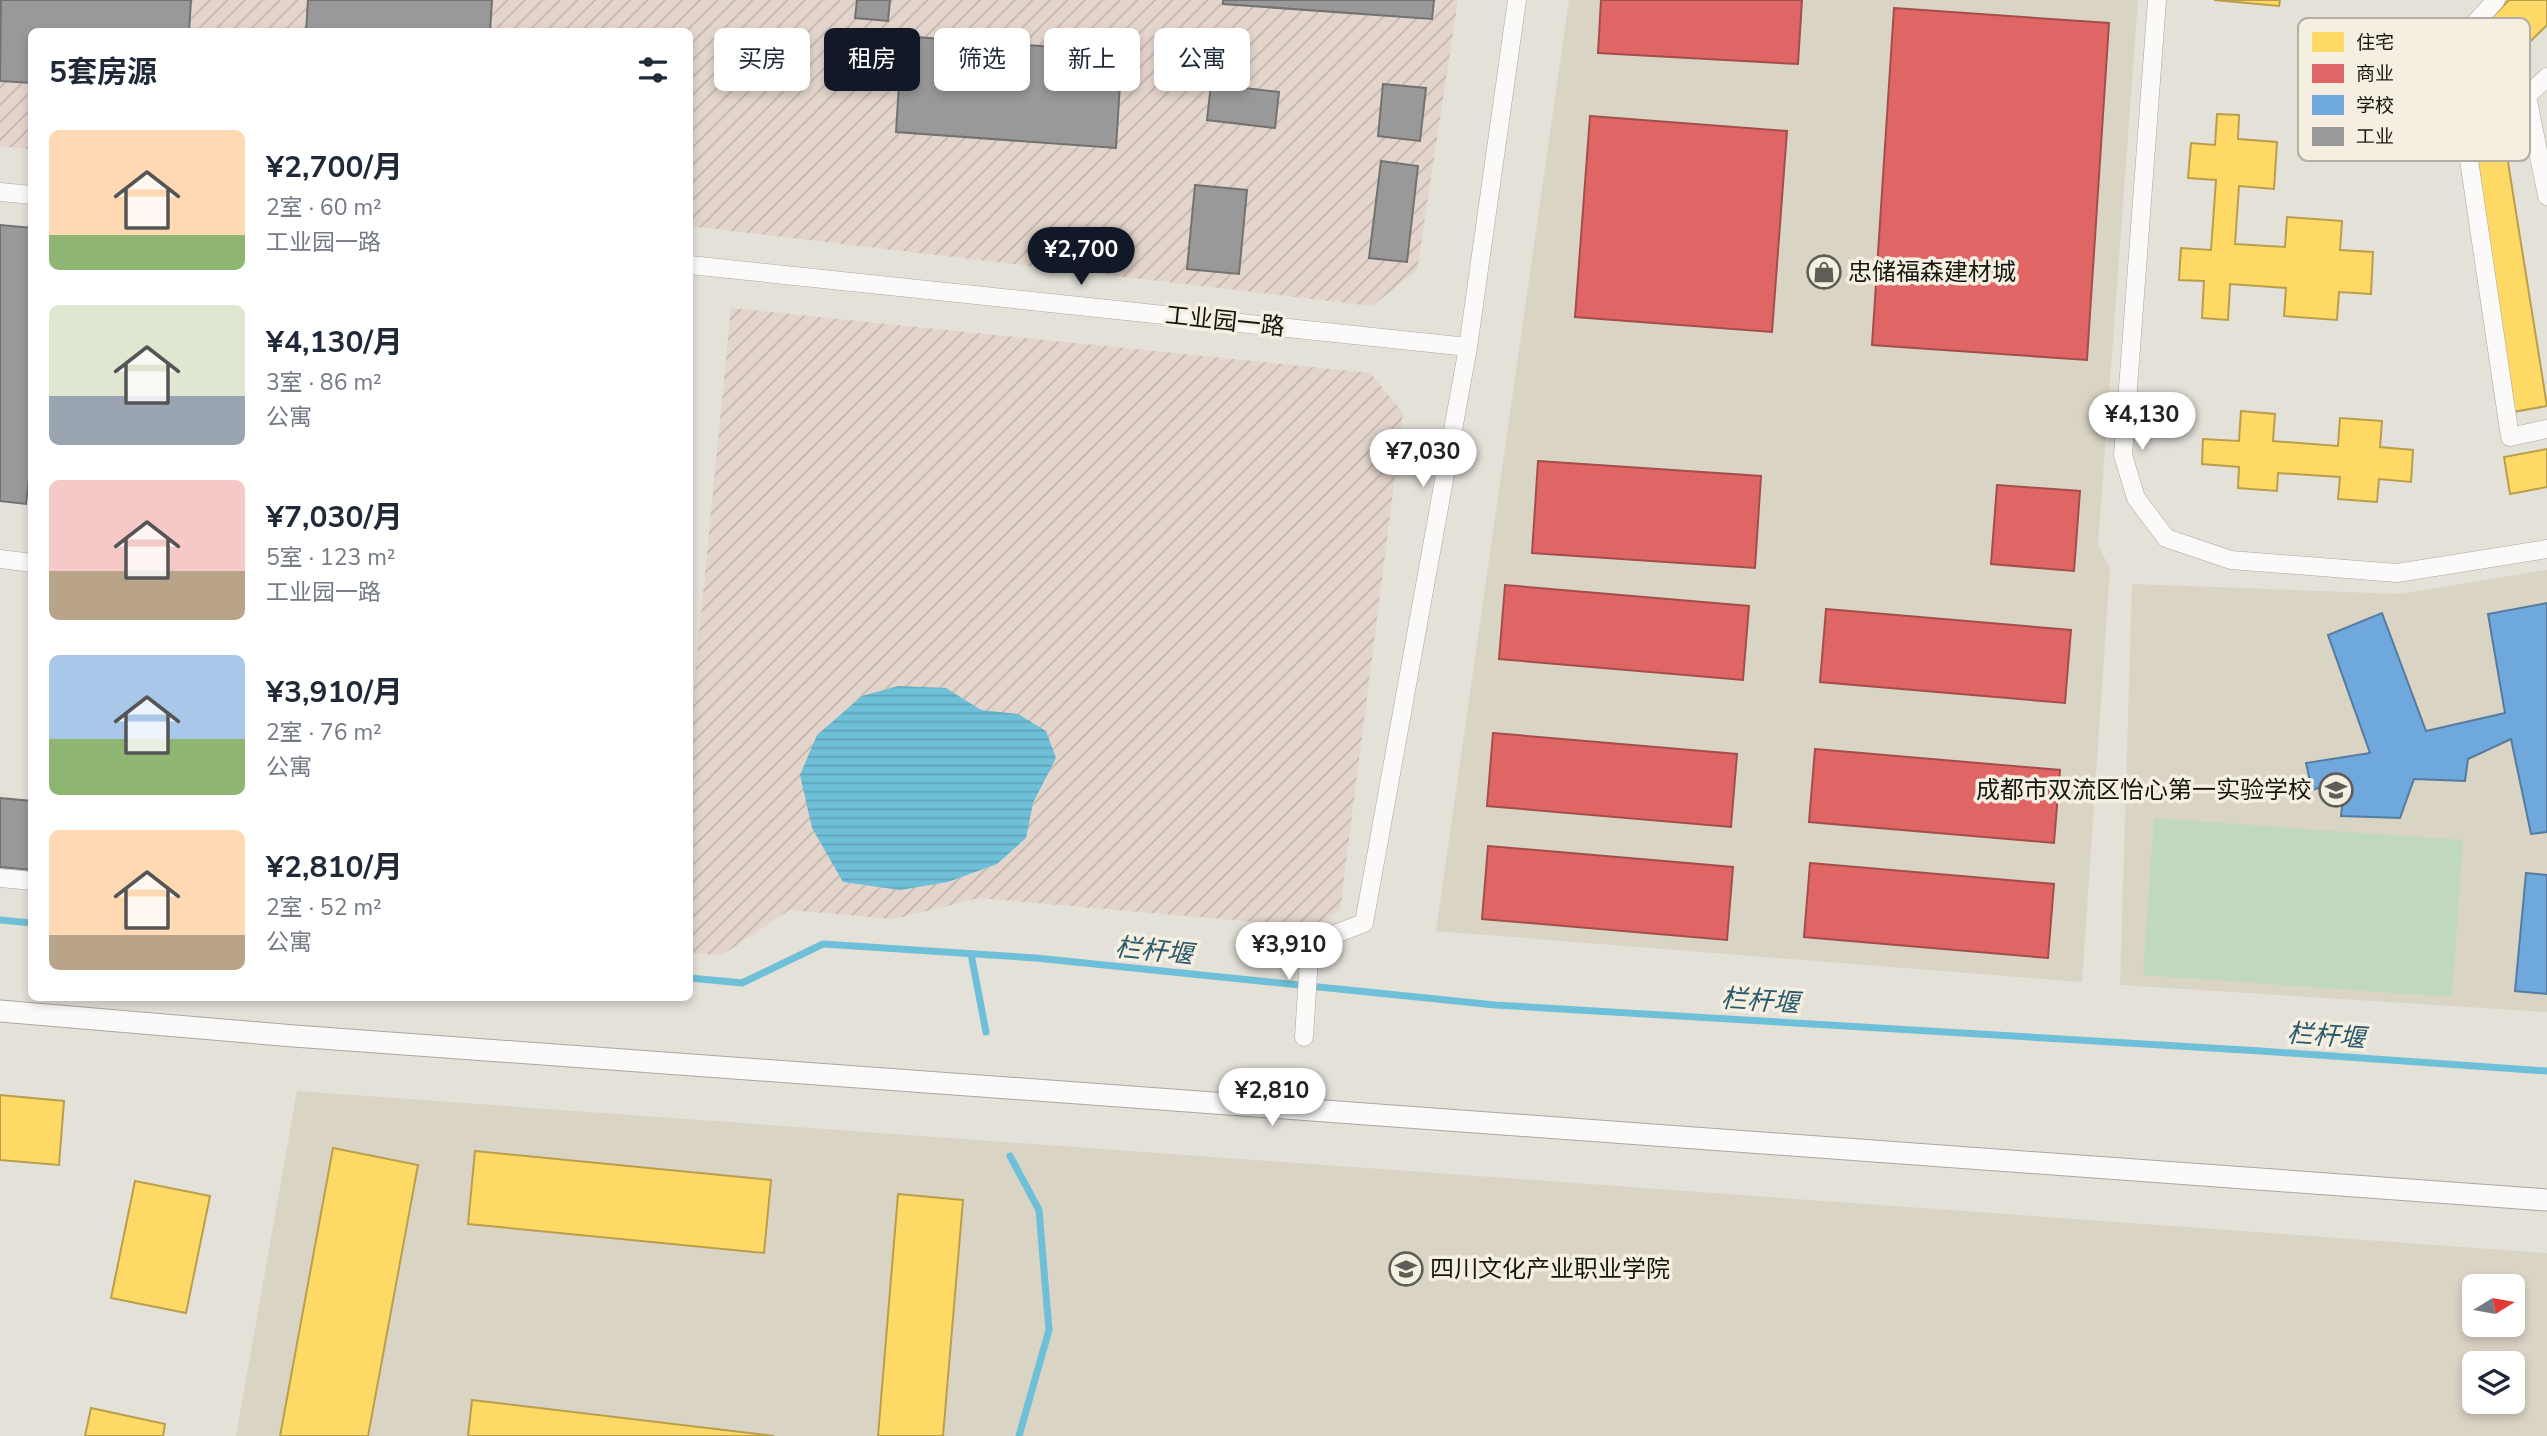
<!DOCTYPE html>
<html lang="zh">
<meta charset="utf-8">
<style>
body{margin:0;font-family:"Nunito Sans","Noto Sans SC",sans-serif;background:#f6f6f7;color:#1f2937;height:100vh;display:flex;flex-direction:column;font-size:26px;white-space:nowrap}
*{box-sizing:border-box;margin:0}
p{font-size:23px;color:#747a83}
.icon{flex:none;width:38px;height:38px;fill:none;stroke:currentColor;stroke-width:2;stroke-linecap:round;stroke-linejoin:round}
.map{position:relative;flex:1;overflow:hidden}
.drawer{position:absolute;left:28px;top:28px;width:665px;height:973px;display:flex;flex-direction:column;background:#fff;border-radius:10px;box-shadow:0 4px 10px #0003}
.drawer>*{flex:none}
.banner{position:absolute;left:714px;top:28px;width:665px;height:63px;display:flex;gap:14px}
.needle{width:46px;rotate:79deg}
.buttons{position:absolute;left:2462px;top:1274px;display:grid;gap:14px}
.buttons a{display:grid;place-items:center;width:63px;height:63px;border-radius:10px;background:#fff;box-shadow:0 4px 10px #0003;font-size:35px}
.price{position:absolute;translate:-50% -60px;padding:0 16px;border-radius:24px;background:#fff;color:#222;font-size:23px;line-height:46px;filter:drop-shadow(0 2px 4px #0008)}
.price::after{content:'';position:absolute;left:50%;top:42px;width:21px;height:16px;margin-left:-10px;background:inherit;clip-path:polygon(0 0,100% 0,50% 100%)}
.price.current{background:#111827;color:#fff}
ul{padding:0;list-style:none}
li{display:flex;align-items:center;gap:21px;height:175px;padding:0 21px}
li span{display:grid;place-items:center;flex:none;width:196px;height:140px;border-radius:10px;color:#555}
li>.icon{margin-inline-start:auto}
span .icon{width:84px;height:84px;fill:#fffc;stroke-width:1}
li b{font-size:30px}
h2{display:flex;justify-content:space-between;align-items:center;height:84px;padding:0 21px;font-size:30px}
.tag{padding:0 24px;border-radius:10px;background:#fff;box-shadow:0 4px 10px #0003;font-size:24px;line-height:63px}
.tag.current{background:#111827;color:#fff}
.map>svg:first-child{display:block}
.built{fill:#dad4c5;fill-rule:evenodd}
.industrial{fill:url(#industrial-furrows)}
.green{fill:#c0d8c0}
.water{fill:url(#water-rules)}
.homes{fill:#ffd966;stroke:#ba9e4c;stroke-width:2}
.shops{fill:#e06666;stroke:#a44e4c;stroke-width:2}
.schools{fill:#6fa8dc;stroke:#557c9f;stroke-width:2}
.industry{fill:#999;stroke:#727270;stroke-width:2}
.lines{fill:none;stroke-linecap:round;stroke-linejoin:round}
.stream{stroke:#6ebfd8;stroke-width:7}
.minor-casing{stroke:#a9a7a1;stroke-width:19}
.tertiary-casing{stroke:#a9a7a1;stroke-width:23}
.minor{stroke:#fbfaf9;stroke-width:18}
.tertiary{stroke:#fbfaf9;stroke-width:21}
.labels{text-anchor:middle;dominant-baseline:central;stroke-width:7;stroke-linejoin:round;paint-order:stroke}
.poi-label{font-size:24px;fill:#181611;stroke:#f5efe2;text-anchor:start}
.street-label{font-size:24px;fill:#181611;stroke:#f5efe2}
.water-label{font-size:26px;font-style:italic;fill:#2a5969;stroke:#f5efe2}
.key{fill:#f5efe2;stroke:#b3aea3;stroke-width:2}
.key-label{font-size:19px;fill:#181611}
</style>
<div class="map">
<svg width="2547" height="1436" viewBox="0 0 2547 1436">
<defs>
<pattern id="industrial-furrows" width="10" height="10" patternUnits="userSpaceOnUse" patternTransform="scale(1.75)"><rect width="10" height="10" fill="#e4d5cc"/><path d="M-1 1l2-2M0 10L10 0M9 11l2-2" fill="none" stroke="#c3b6ae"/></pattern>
<pattern id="water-rules" width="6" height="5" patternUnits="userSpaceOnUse" patternTransform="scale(1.75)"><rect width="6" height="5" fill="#6ebfd8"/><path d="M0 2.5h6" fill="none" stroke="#5fa3b8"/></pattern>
</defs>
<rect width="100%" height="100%" fill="#e4e1d9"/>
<g class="built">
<path d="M1569,0H2138L2098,545L2110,569L2082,982L1436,931Z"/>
<path d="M2547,570V1012L2120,985L2132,584L2399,594Z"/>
<path d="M297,1091L2547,1253V1436H236ZM2474,1286H2513V1325H2474ZM2474,1363H2513V1402H2474Z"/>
</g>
<g class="industrial">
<path d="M0,0H1458L1417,270L1372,306L690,226V32H32L31,149L0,146Z"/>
<path d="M731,308L1370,373L1403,413L1340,910L1315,927L979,898L894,919L789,910L722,955L690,953V727Z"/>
</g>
<path class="green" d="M2154,818L2463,840L2452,997L2143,975Z"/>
<path class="water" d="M898,686L946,688L981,710L1018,714L1046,731L1056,758L1033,803L1026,838L997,864L948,882L900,890L843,882L812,828L800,775L817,735L862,696Z"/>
<g class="homes">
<path d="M2214,0H2280L2279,6Z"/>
<path d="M2509,0H2547V25L2434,137L2403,105Z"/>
<path d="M2217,114L2239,115L2238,139L2277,142L2274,189L2239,186L2235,244L2285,247L2287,217L2342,221L2340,250L2373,252L2371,294L2339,292L2337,320L2284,316L2286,288L2230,284L2228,320L2202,318L2204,281L2179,280L2181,248L2211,250L2216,180L2188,178L2191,143L2215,145Z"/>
<path d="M2507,156L2547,406L2513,412L2474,161Z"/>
<path d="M2241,411L2275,414L2273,441L2338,446L2340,418L2382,421L2380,447L2413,450L2411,482L2379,479L2377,502L2338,499L2340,477L2278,473L2277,491L2238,488L2239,467L2202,464L2203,439L2239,441Z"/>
<path d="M2547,449V487L2510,494L2504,457Z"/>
<path d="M0,1095L64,1101L59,1165L0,1160Z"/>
<path d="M333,1148L418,1165L368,1436H280Z"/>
<path d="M475,1151L771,1180L764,1253L468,1224Z"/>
<path d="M135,1181L210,1196L186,1313L111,1298Z"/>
<path d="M898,1194L963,1200L943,1436H878Z"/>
<path d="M472,1400L774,1436H468Z"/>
<path d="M91,1408L165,1424L163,1436H85Z"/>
</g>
<g class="shops">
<path d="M1601,0H1802L1798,64L1598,53Z"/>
<path d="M1894,8L2109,23L2087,360L1872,345Z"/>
<path d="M1590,116L1787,131L1772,332L1575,317Z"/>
<path d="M1538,461L1761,476L1755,568L1532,553Z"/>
<path d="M1997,485L2080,491L2074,571L1991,564Z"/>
<path d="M1505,585L1749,606L1743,680L1499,659Z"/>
<path d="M1826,609L2071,630L2065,703L1820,682Z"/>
<path d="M1493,733L1737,754L1731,827L1487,806Z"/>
<path d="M1815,749L2060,770L2054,843L1809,822Z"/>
<path d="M1488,846L1733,867L1727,940L1482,919Z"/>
<path d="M1810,863L2054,884L2048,958L1804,937Z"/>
</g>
<g class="schools">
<path d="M2547,603V832L2531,834L2511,739L2468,759L2465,781L2414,779L2400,818L2341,816L2345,780L2312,790L2306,763L2370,753L2328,635L2382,613L2426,731L2505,713L2488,614Z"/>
<path d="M2526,873L2547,875V994L2515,991Z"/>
</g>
<g class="industry">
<path d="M1,0H191L189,32H32V83L0,81Z"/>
<path d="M308,0H492L490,32H306Z"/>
<path d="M857,0H890L888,21L855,18Z"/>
<path d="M1223,0H1434L1432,19L1223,4Z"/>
<path d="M902,36L1122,52L1116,148L896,132Z"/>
<path d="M1211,84L1279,92L1275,128L1207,120Z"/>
<path d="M1383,84L1426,88L1420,141L1378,136Z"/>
<path d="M1381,161L1418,166L1407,262L1369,258Z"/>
<path d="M1195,185L1247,190L1239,274L1187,269Z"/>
<path d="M0,225L32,228V453L26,504L0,501Z"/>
<path d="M0,798L32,801V870L0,867Z"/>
</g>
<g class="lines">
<g class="stream">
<path d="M0,920L32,923"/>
<path d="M971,954L986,1032"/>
<path d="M690,978L742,983L823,944L1036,958L1495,1005L2261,1051L2547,1071"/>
<path d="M1010,1156L1039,1210L1049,1330L1019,1436"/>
</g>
<defs>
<g id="minor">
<path d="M2157,0L2123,455L2136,498L2166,538L2231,560L2397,573L2547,549"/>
<path d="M2477,21L2496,0"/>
<path d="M2547,77L2527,96L2547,196"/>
<path d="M2527,96L2469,160L2510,437L2547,429"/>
<path d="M0,192L32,195"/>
<path d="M690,265L1468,347"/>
<path d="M0,559L32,563"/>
<path d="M0,878L32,881"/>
<path d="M1304,1037L1309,959L1322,939L1364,923L1468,347L1517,0"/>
</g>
<path id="tertiary" d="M0,1011L294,1036L2547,1200"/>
</defs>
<use href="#minor" class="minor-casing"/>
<use href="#tertiary" class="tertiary-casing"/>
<use href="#minor" class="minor"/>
<use href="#tertiary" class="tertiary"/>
</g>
<defs>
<symbol id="shop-ring" viewBox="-11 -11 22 22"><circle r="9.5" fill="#f5efe2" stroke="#5f5d57" stroke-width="1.5"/><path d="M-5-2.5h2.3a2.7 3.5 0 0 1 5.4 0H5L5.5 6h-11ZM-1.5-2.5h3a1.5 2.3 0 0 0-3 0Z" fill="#5f5d57"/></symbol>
<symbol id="school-ring" viewBox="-11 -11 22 22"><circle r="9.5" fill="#f5efe2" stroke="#5f5d57" stroke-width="1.5"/><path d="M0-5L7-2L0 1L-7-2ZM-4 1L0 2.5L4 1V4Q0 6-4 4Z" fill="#5f5d57"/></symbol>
</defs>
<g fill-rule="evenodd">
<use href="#shop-ring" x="1805" y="253" width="38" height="38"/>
<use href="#school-ring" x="2317" y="771" width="38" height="38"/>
<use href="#school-ring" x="1387" y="1250" width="38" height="38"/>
</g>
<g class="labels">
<g class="poi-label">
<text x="1848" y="272">忠储福森建材城</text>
<text x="2312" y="790" text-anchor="end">成都市双流区怡心第一实验学校</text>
<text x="1430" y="1269">四川文化产业职业学院</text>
</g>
<g class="street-label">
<text transform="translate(1225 321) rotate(6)">工业园一路</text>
</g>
<g class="water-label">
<text transform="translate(1154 951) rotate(6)">栏杆堰</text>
<text transform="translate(1760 1001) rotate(4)">栏杆堰</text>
<text transform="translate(2326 1036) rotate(4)">栏杆堰</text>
</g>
</g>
<rect x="2298" y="18" width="232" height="143" rx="10" class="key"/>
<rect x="2312" y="32" width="32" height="20" fill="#ffd966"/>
<rect x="2312" y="64" width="32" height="19" fill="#e06666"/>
<rect x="2312" y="95" width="32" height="20" fill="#6fa8dc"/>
<rect x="2312" y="127" width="32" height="19" fill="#999"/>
<g class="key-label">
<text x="2356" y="49">住宅</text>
<text x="2356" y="80">商业</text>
<text x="2356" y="112">学校</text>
<text x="2356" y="143">工业</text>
</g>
</svg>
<div class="buttons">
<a><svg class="needle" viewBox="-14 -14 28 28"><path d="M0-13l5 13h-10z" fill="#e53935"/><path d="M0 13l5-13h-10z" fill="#747a83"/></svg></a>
<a><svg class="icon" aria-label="layers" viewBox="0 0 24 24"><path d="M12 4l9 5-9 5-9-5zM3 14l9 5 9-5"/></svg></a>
</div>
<b class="price current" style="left:1081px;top:287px">¥2,700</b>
<b class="price" style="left:2142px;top:452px">¥4,130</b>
<b class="price" style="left:1423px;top:489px">¥7,030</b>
<b class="price" style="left:1289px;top:982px">¥3,910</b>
<b class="price" style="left:1272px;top:1128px">¥2,810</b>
<div class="banner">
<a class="tag">买房</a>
<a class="tag current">租房</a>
<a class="tag">筛选</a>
<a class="tag">新上</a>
<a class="tag">公寓</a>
</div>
<section class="drawer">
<h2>5套房源<svg class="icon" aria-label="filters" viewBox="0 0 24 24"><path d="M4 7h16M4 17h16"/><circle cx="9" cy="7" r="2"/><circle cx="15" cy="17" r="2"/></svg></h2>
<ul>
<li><span style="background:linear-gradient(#ffd9b3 75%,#8fb573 0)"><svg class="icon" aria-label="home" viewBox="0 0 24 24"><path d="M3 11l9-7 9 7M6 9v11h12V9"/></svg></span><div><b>¥2,700/月</b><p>2室 · 60 m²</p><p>工业园一路</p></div></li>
<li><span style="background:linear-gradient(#dfe7d0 65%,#9aa5b1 0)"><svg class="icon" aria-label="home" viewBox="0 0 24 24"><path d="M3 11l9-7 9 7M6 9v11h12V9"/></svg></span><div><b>¥4,130/月</b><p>3室 · 86 m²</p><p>公寓</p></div></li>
<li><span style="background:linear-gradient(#f6c9c9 65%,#b9a48a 0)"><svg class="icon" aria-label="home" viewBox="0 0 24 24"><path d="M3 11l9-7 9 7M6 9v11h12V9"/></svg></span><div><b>¥7,030/月</b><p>5室 · 123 m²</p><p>工业园一路</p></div></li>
<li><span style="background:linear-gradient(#a9c7e8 60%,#8fb573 0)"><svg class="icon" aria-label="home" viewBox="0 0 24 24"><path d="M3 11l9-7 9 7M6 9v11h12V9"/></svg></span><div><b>¥3,910/月</b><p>2室 · 76 m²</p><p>公寓</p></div></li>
<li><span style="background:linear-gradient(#ffd9b3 75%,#b9a48a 0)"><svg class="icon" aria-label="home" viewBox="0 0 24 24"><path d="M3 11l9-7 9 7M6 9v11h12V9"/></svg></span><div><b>¥2,810/月</b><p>2室 · 52 m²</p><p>公寓</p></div></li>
</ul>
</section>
</div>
